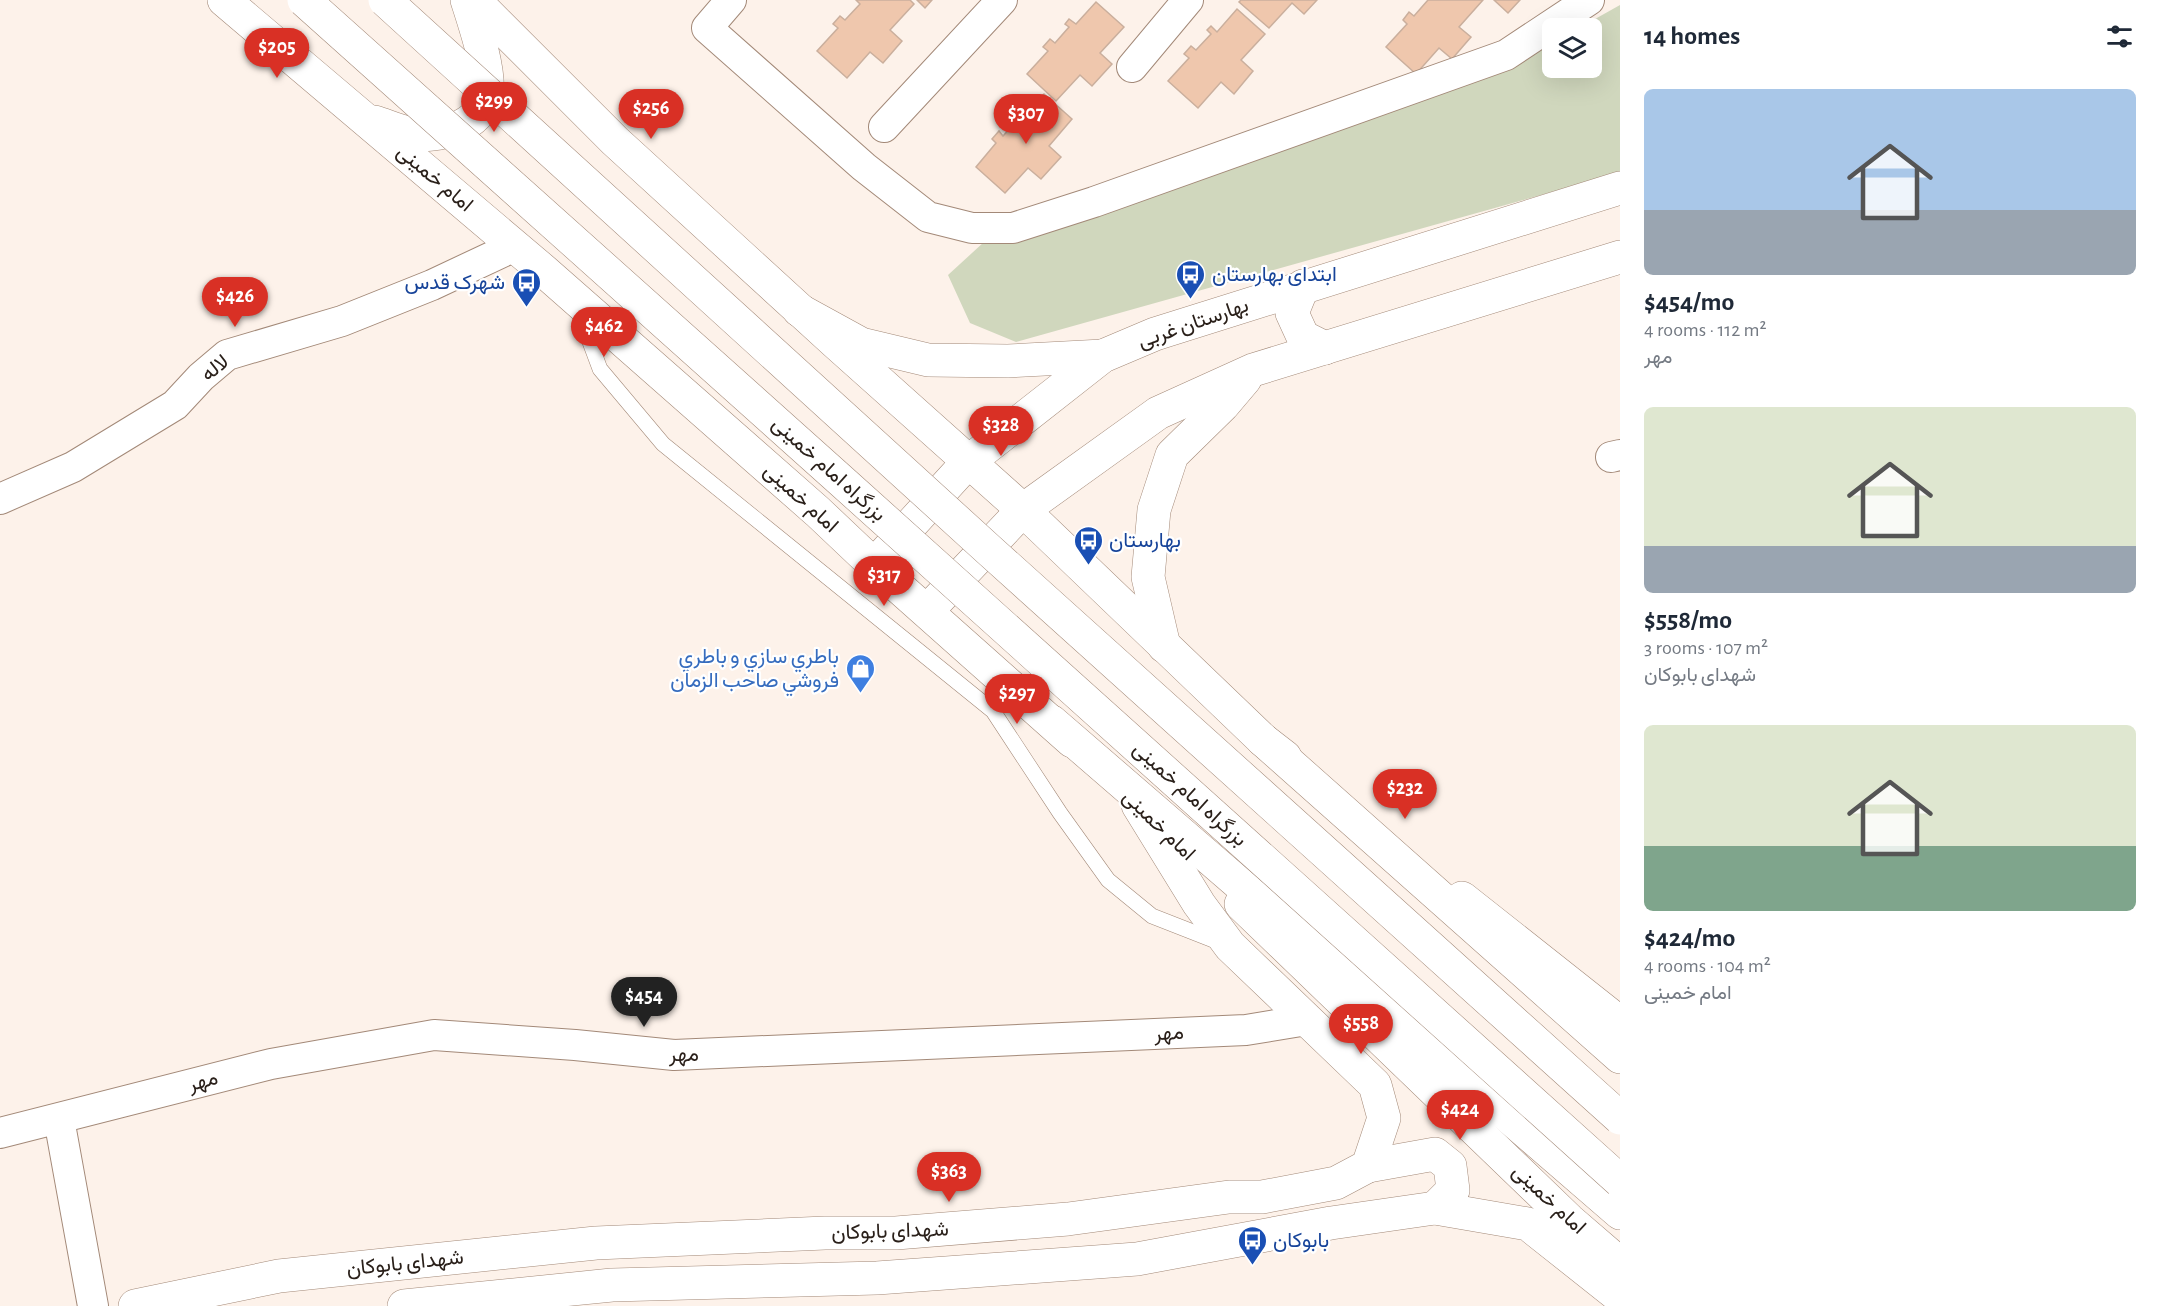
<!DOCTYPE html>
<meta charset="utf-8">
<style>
body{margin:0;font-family:"Alegreya Sans",Vazirmatn,sans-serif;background:#f6f6f7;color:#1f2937;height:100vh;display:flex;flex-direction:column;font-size:22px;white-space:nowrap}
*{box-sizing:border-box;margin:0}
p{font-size:20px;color:#747a83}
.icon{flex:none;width:33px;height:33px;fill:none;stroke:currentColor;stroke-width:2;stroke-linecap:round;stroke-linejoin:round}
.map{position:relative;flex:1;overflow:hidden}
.sheet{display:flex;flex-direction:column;background:#fff;width:540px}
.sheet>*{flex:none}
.controls{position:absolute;left:1542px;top:18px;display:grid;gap:12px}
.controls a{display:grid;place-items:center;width:60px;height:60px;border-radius:9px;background:#fff;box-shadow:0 6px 24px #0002;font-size:30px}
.price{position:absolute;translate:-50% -51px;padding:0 14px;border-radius:21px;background:#d93025;color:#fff;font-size:20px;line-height:39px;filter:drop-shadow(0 2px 3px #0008)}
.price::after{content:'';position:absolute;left:50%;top:36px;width:18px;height:14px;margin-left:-9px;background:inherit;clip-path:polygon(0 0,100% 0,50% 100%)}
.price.selected{background:#222;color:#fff}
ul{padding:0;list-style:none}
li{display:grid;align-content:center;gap:12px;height:318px;padding:0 24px}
li span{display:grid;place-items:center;height:186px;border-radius:9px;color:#555}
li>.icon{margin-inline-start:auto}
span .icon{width:108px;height:108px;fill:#fffc;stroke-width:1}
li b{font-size:26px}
h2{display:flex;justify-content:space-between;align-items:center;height:72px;padding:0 24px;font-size:26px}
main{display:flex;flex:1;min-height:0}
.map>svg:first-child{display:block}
.green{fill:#d0d7bd}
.building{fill:#efc7ad;stroke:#caaf9d;stroke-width:1.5}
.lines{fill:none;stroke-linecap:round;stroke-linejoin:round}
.lane-casing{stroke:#a38978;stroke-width:16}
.street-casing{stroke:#a38978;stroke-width:32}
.secondary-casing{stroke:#a38978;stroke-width:34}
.primary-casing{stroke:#a38978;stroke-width:34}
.highway-casing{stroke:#a38978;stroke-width:34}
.lane{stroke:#fff;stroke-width:15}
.street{stroke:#fff;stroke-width:30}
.secondary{stroke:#fff;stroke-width:33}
.primary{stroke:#fff;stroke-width:33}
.highway{stroke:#fff;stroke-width:33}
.highway-bridge-casing{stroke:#a38978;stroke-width:34;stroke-linecap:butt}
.highway-bridge{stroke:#fff;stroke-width:33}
.labels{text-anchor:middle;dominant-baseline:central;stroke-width:4.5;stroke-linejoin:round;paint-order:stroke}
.street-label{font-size:21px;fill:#2a201a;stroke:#fff}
.transit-label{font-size:21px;fill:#164399;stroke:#fff;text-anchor:start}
.shop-label{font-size:21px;fill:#366cbe;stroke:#fff;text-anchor:end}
</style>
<main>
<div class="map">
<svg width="1620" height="1306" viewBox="0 0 1620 1306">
<rect width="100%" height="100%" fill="#fdf2ea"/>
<path class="green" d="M1620,5V173L1016,342L970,323L948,275L984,242L1511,67L1552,44V68H1592V28H1579Z"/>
<g class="building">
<path d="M910,0L914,4L890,30L902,41L883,63L870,52L847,78L817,51L838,28L833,24L840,16L845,20L860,4L856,0Z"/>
<path d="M917,0H932L925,8Z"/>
<path d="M1241,0H1317L1304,14L1292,3L1269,28L1239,2Z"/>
<path d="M1428,0H1483L1459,27L1471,37L1452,59L1439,48L1416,74L1386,47L1407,24L1403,20L1409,12L1414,16Z"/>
<path d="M1494,0H1520L1508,13Z"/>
<path d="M1096,2L1124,27L1100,53L1112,64L1092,86L1080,75L1056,101L1027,74L1048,51L1043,47L1050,39L1055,43L1069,27L1065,24L1069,19L1076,24Z"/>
<path d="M1237,9L1265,34L1241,60L1253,71L1234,94L1221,82L1198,108L1168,81L1189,58L1184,54L1191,46L1196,50L1211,34L1207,30L1211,26L1217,32Z"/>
<path d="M1044,94L1072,119L1049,146L1061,157L1041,179L1028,168L1005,193L976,167L996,143L992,139L999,131L1003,136L1018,119L1014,116L1018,111L1024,117Z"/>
</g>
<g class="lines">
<defs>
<path id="lane" d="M578,310L600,369L663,444L993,711L1060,813L1108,880L1152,916L1221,943"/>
<g id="street">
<path d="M731,0L707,28L864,167L928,217L972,228H1013L1094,202L1506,55L1589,0"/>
<path d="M1132,67L1188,0"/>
<path d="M884,127L1002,0"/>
<path d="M1611,457L1620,455"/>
<path d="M0,499L73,467L175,405L201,377L227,355L342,321L432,285L515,246"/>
<path d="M59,1119L93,1306"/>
<path d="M0,1133L271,1064L434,1035L575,1045L674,1055L1246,1030L1307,1020"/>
</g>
<g id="secondary">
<path d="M224,0L544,271L818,512L874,565L1072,741"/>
<path d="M474,0L615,141L836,343L1023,510L1263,740L1285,757"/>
<path d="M374,122C385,125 397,131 409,133C437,139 482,127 487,94C490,69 475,25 467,0"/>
<path d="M1462,898L1620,1023"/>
<path d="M1241,904L1569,1220L1620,1264"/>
<path d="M1368,1166L1435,1154L1450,1166L1453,1190L1435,1208"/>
<path d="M135,1306L279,1276L596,1243L825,1233H896L1068,1219L1229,1197H1262L1336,1183L1368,1166L1384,1118L1375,1085L1230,946L1199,904L1138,805"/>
<path d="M404,1306L612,1285L877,1278L1137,1259L1331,1223L1435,1208L1528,1224L1620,1297"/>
</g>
<g id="primary">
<path d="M1303,286L1292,313L1303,337L1325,348"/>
<path d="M799,310L861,344L928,360L1008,361L1103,356"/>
<path d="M874,565L968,462L1103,356L1155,334L1620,188"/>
<path d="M927,611L1023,510L1158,413L1253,370L1620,257"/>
<path d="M1164,646L1148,577L1154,510L1172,455L1223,405L1245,379"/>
</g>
<g id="highway">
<path d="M1052,722L1620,1213"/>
<path d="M1263,740L1620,1057"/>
</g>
</defs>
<use href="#lane" class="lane-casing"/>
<use href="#street" class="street-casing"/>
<use href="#secondary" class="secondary-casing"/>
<use href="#primary" class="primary-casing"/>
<use href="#highway" class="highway-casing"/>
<use href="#lane" class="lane"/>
<use href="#street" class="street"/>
<use href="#secondary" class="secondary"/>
<use href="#primary" class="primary"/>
<use href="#highway" class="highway"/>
<defs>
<g id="highway-bridge">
<path d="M304,0L837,477L1620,1181"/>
<path d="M385,0L989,550L1620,1118"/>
</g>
</defs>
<use href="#highway-bridge" class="highway-bridge-casing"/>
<use href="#highway-bridge" class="highway-bridge"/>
</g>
<defs>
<symbol id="bus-pin" viewBox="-11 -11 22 30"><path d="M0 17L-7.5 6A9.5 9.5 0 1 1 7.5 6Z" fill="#1a4fb4" stroke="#fff"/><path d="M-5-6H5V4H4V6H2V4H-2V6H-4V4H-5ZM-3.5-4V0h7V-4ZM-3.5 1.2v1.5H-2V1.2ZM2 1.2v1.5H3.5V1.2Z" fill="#fff"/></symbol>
<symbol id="shop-pin" viewBox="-11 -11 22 30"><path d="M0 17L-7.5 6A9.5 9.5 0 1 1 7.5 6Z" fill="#3f7fe0" stroke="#fff"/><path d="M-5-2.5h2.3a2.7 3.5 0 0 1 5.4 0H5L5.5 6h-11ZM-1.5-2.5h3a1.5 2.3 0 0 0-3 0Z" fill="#fff"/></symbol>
</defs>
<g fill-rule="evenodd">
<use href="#bus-pin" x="1174" y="258" width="33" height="45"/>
<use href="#bus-pin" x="510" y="266" width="33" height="45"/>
<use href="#bus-pin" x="1072" y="524" width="33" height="45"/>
<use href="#shop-pin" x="844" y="652" width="33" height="45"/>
<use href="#bus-pin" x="1236" y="1224" width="33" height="45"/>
</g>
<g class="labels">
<g class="street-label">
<text transform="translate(435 178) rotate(40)">امام خمینی</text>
<text transform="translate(1193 323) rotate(-19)">بهارستان غربی</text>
<text transform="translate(215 368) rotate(-38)">لاله</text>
<text transform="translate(829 469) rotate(42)">بزرگراه امام خمینی</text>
<text transform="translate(801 498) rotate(42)">امام خمینی</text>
<text transform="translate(1190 794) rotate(42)">بزرگراه امام خمینی</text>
<text transform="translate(1159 825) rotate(44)">امام خمینی</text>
<text transform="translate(1169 1033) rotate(-3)">مهر</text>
<text x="684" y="1054">مهر</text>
<text transform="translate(203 1081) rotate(-15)">مهر</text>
<text transform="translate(1549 1199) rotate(43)">امام خمینی</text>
<text transform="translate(890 1231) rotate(-2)">شهدای بابوکان</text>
<text transform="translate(405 1263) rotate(-6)">شهدای بابوکان</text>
</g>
<g class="transit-label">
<text x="1212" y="274">ابتدای بهارستان</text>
<text x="505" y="282" text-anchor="end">شهرک قدس</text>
<text x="1109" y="540">بهارستان</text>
<text x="1273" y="1240">بابوکان</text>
</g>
<g class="shop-label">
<text x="839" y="656">باطري سازي و باطري<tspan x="839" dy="24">فروشي صاحب الزمان</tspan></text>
</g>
</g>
</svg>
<div class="controls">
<a><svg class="icon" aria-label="layers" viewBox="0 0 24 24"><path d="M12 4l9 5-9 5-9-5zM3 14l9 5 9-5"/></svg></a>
</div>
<b class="price" style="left:277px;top:79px">$205</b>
<b class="price" style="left:494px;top:133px">$299</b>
<b class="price" style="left:651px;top:140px">$256</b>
<b class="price" style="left:1026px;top:145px">$307</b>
<b class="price" style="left:235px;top:328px">$426</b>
<b class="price" style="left:604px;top:358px">$462</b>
<b class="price" style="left:1001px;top:457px">$328</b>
<b class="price" style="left:884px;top:607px">$317</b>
<b class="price" style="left:1017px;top:725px">$297</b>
<b class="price" style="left:1405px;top:820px">$232</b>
<b class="price selected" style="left:644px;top:1028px">$454</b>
<b class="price" style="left:1361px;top:1055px">$558</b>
<b class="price" style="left:1460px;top:1141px">$424</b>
<b class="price" style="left:949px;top:1203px">$363</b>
</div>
<section class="sheet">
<h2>14 homes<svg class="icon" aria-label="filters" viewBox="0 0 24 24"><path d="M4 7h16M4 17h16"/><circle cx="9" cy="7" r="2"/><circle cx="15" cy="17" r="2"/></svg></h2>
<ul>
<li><span style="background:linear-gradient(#a9c7e8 65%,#9aa5b1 0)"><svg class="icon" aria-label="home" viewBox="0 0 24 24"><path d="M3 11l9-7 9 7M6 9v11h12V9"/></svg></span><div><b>$454/mo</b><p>4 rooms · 112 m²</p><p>مهر</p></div></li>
<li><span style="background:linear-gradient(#dfe7d0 75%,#9aa5b1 0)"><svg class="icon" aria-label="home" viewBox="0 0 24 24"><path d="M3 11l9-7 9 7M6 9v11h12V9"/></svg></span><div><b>$558/mo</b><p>3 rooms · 107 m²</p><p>شهدای بابوکان</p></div></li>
<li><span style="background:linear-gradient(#dfe7d0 65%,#7fa58c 0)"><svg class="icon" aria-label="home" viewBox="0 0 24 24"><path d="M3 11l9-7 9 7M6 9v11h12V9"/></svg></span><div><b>$424/mo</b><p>4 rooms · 104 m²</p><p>امام خمینی</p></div></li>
</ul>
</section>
</main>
